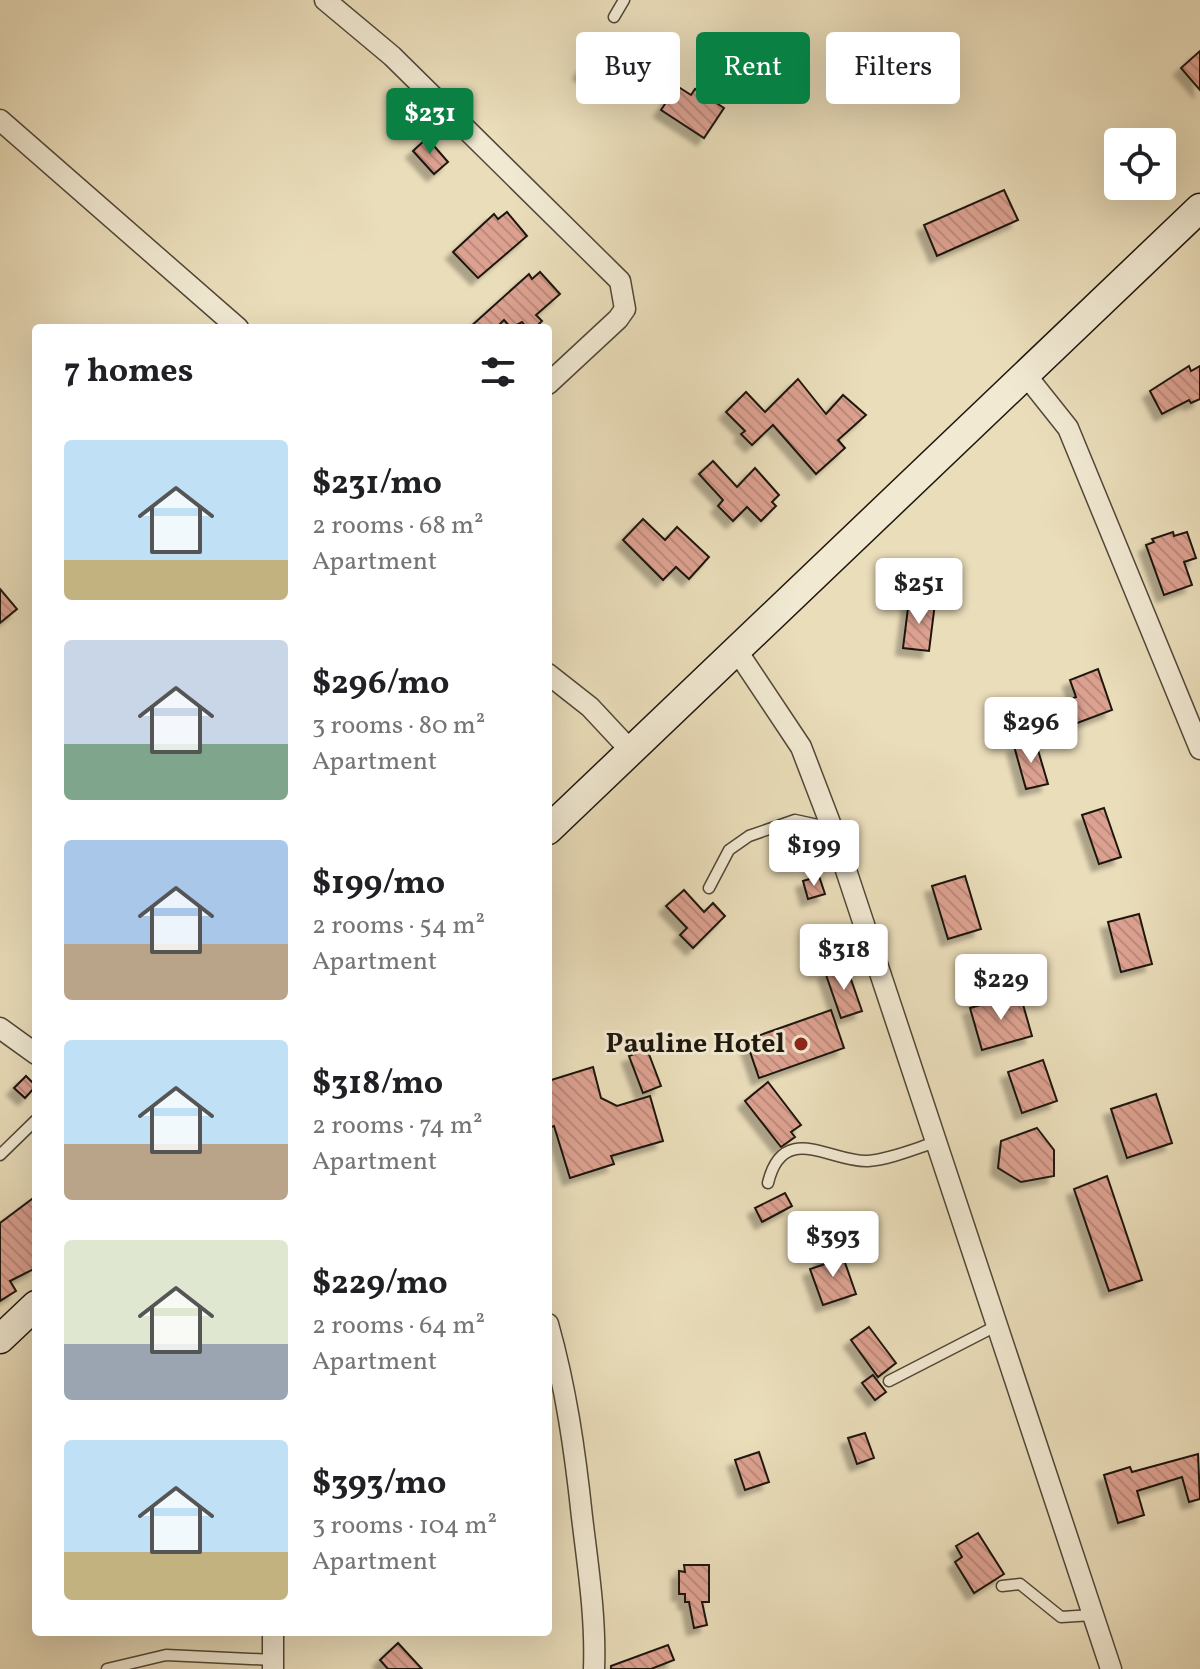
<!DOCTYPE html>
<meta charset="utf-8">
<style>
body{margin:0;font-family:Vollkorn,serif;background:#f6f6f6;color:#202124;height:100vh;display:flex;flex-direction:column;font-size:30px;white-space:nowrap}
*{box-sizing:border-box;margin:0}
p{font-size:26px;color:#757577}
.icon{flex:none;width:44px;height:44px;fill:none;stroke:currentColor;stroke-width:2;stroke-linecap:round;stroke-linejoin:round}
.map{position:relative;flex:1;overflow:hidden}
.details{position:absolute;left:32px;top:324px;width:520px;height:1312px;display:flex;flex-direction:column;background:#fff;border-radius:8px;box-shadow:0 8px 32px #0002}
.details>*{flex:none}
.banner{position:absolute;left:576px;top:32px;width:504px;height:72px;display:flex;gap:16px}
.buttons{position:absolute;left:1104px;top:128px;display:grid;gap:16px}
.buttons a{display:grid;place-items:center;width:72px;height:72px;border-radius:8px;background:#fff;box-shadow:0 8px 32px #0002;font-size:40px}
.price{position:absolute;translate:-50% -68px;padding:0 18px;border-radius:8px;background:#fff;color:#222;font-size:26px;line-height:52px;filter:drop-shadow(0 2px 4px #0008)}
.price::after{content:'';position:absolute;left:50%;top:48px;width:24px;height:18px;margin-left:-12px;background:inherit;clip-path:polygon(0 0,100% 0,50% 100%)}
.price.active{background:#0b8043;color:#fff}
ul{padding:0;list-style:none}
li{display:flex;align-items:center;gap:24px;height:200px;padding:0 32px}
li span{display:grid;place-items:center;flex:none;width:224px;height:160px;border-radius:8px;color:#555}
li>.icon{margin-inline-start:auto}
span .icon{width:96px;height:96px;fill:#fffc;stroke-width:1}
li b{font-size:34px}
h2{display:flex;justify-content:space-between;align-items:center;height:96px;padding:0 32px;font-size:34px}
.pill{padding:0 28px;border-radius:8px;background:#fff;box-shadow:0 8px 32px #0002;font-size:28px;line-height:72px}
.pill.active{background:#0b8043;color:#fff}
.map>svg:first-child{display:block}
.building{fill:url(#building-back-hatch);stroke:#1e160d;stroke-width:2;filter:url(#shadow)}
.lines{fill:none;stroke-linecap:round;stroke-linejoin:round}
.lane-casing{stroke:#514838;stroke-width:13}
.street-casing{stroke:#514838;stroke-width:23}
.secondary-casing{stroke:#1e160d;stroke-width:31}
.lane{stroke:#f1e9d2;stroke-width:10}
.street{stroke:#f1e9d2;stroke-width:20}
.secondary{stroke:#f1e9d2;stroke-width:28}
.poi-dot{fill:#8f2418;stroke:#f1e9d2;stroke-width:3}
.labels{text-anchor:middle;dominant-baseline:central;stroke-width:6;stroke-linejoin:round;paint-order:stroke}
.poi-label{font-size:28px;font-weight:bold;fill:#1e160d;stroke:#f1e9d2;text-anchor:end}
</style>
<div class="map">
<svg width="1200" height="1669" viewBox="0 0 1200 1669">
<defs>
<pattern id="building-back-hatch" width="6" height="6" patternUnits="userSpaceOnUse" patternTransform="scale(2)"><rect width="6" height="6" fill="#dca190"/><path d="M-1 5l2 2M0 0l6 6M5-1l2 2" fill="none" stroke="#bc8a7b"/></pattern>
<filter id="shadow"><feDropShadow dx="-7" dy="7" stdDeviation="2" flood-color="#0004"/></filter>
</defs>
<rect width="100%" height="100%" fill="#eaddba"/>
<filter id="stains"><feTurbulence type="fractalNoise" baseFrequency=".0025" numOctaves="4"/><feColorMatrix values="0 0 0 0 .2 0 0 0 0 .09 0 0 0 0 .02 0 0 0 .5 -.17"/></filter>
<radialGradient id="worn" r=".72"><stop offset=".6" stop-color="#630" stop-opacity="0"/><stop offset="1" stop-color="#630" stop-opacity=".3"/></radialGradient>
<g class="building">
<path d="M634,38L649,46L646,52L662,62L651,82L644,78L638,88L617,77L607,92L580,72L591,57L606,68L622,40L631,44Z"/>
<path d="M1200,51V90L1181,68Z"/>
<path d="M677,86L691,95L695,89L724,108L704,138L661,110Z"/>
<path d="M427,138L448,162L434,174L413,151Z"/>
<path d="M1004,190L1018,220L937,256L924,225Z"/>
<path d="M507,212L527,236L478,278L453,252L494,214L498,219Z"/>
<path d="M540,272L560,294L536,315L542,321L535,328H527L522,322L511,328L504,320L496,328H469L529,274L532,279Z"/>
<path d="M1189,366L1191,371L1200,366V399L1191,403L1189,400L1162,414L1150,391Z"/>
<path d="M798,379L826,414L843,395L866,415L838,440L845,448L816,474L773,425L752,445L741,434L745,431L726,412L746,392L765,412Z"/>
<path d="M713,461L737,487L755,468L779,495L772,502L776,506L761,521L747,507L733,521L718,506L723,500L699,474Z"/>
<path d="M643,519L665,540L677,527L709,557L689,579L676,567L663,580L623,540Z"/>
<path d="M1173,532L1174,536L1187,532L1196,558L1184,562L1192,585L1164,595L1146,545L1154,542L1152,539Z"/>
<path d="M0,589L17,609L0,623Z"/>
<path d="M909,600L935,603L929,651L903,648Z"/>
<path d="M1098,669L1112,710L1072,725L1064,702L1076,697L1070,680Z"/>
<path d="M1035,740L1048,784L1026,789L1014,746Z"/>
<path d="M1104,808L1121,857L1099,864L1082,815Z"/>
<path d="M819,876L825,894L808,899L803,881Z"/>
<path d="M965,876L981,929L948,939L932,886Z"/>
<path d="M684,890L704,912L713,903L725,916L693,948L680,935L687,928L666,906Z"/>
<path d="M1139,914L1152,964L1121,972L1108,922Z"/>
<path d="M846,965L862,1011L841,1018L825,972Z"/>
<path d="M1020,994L1032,1036L982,1050L970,1008Z"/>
<path d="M831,1010L844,1048L759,1078L746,1040Z"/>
<path d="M647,1049L661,1086L643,1093L629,1056Z"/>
<path d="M1043,1060L1057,1101L1022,1113L1008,1072Z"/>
<path d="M593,1067L601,1098L617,1106L650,1096L663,1141L611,1156L614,1164L570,1178L554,1126L548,1128V1081Z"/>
<path d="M26,1076L36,1086L25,1098L14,1088Z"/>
<path d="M768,1082L801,1125L791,1132L795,1137L781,1147L745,1101Z"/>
<path d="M1156,1094L1172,1143L1127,1158L1111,1109Z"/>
<path d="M1037,1128L1054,1150V1176L1021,1182L998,1168L1001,1141Z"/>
<path d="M1107,1176L1142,1280L1109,1291L1074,1189Z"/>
<path d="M785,1193L792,1206L762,1222L755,1208Z"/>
<path d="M36,1196V1268L10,1281L16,1291L0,1301V1223Z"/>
<path d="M836,1250L839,1259L843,1257L856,1294L823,1305L810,1269L825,1264L822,1255Z"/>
<path d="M869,1327L896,1363L878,1377L851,1340Z"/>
<path d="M873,1375L886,1392L875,1400L862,1383Z"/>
<path d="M865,1433L874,1458L857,1464L848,1438Z"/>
<path d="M759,1452L769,1482L745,1490L735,1460Z"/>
<path d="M1198,1454L1200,1499L1189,1502L1182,1477L1137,1491L1144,1515L1118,1523L1104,1475L1130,1467L1132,1472Z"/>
<path d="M978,1533L1004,1574L974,1593L955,1562L962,1557L956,1546Z"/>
<path d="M684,1565H709V1602H702L707,1625L694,1628L689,1602H685V1594H679V1571L685,1572Z"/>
<path d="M398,1643L422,1669H388L380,1660Z"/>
<path d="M668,1645L674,1660L651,1669H611V1666Z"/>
</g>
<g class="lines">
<defs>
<g id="lane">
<path d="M614,17L624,0"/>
<path d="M709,888L729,850L749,836L795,820L832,828"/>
<path d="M0,1155L36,1120"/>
<path d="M768,1183C783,1120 832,1163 868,1161C891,1159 914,1149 936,1142"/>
<path d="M889,1381L998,1325"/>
<path d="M1002,1586L1020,1584L1061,1617L1093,1615"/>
<path d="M107,1669L166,1655L273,1660"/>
</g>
<g id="street">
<path d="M325,0L392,56L620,281L625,309L618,319L548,384"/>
<path d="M0,120L238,328"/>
<path d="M1025,374L1068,428L1200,749"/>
<path d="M737,651L801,747L832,828L1111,1669"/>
<path d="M548,674L590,707L632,752"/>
<path d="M0,1028L36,1054"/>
<path d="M548,1324C566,1388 575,1451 582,1517C588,1567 596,1618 594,1669"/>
<path d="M273,1632V1669"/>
</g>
<g id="secondary">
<path d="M548,830L1200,208"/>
<path d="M0,1339L36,1305"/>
</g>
</defs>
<use href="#lane" class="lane-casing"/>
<use href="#street" class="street-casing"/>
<use href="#secondary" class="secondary-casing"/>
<use href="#lane" class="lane"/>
<use href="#street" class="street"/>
<use href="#secondary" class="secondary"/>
</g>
<circle class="poi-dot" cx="801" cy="1044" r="8"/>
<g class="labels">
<g class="poi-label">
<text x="785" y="1044">Pauline Hotel</text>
</g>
</g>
<rect width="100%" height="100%" filter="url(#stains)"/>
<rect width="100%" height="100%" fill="url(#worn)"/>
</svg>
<div class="buttons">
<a><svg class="icon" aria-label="locate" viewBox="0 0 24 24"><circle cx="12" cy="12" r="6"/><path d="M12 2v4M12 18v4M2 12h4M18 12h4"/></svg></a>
</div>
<b class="price active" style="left:430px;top:156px">$231</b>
<b class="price" style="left:919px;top:626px">$251</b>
<b class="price" style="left:1031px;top:765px">$296</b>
<b class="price" style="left:814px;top:888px">$199</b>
<b class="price" style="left:844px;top:992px">$318</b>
<b class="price" style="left:1001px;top:1022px">$229</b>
<b class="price" style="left:833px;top:1279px">$393</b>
<div class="banner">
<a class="pill">Buy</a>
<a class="pill active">Rent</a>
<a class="pill">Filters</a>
</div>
<section class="details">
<h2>7 homes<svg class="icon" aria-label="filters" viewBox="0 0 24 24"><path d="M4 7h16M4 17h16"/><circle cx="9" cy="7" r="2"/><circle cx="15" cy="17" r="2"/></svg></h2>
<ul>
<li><span style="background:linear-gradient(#bfe0f5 75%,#c2b280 0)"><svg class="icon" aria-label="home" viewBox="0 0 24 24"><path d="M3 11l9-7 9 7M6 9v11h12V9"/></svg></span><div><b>$231/mo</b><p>2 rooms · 68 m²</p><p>Apartment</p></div></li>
<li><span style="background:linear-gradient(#c9d6e8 65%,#7fa58c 0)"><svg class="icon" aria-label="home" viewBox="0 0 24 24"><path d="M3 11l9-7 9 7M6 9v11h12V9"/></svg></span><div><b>$296/mo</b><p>3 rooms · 80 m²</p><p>Apartment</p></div></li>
<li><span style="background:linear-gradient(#a9c7e8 65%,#b9a48a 0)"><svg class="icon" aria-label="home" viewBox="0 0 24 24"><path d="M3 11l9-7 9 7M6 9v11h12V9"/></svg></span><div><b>$199/mo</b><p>2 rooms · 54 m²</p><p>Apartment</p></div></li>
<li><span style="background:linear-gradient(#bfe0f5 65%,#b9a48a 0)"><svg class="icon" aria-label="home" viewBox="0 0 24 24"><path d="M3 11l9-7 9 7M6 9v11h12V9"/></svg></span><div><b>$318/mo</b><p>2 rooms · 74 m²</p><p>Apartment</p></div></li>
<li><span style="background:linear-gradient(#dfe7d0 65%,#9aa5b1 0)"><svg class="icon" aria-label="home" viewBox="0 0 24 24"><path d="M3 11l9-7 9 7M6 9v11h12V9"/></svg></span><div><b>$229/mo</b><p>2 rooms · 64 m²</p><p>Apartment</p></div></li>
<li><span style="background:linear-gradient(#bfe0f5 70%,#c2b280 0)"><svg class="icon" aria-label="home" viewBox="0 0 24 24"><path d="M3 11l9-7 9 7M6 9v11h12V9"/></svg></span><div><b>$393/mo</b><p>3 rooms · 104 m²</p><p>Apartment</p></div></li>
</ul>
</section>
</div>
